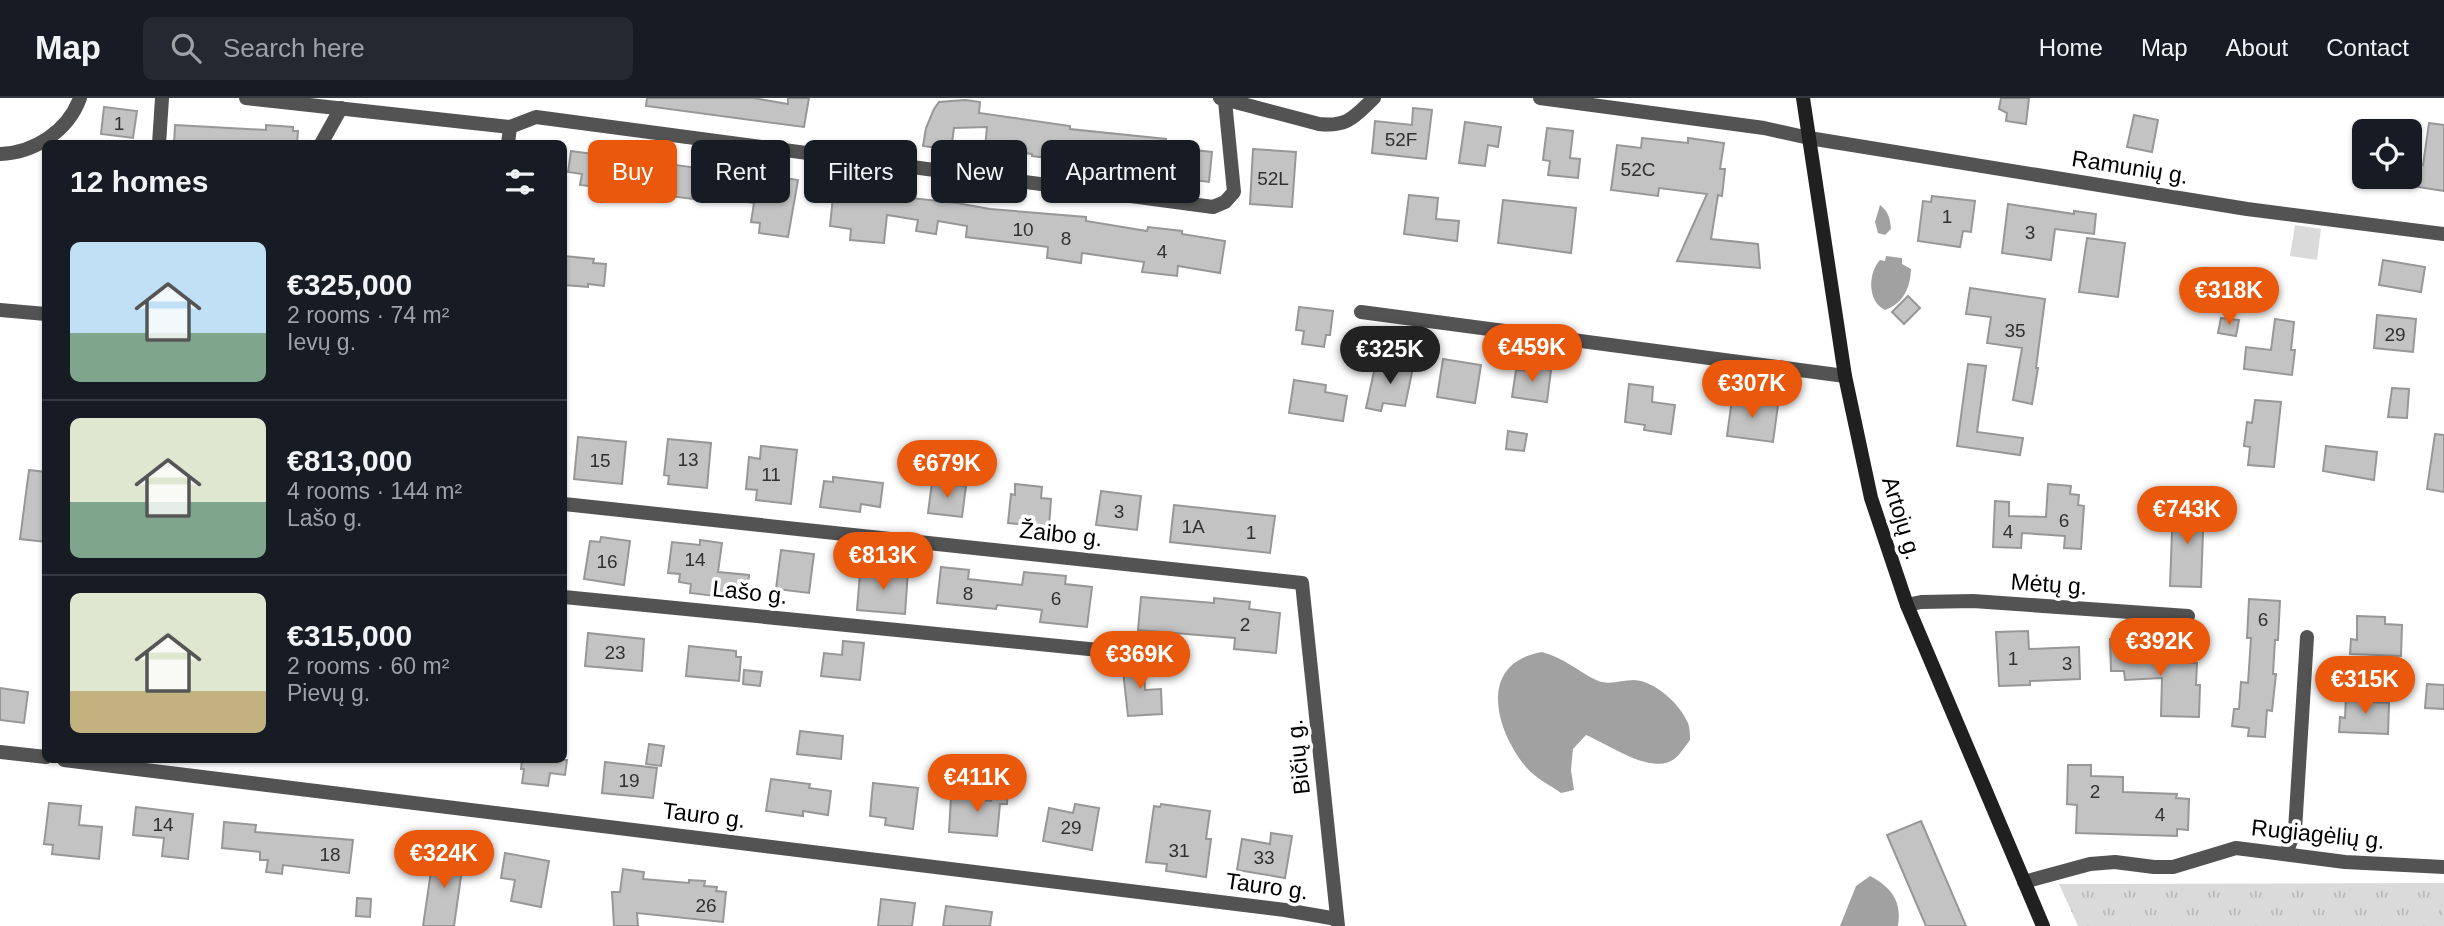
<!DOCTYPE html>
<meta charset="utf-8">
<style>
body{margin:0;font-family:Arial,sans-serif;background:#242831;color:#f1f3f6;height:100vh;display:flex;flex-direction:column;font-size:26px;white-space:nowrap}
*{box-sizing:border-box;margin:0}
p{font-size:23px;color:#9ea1a6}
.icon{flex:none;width:38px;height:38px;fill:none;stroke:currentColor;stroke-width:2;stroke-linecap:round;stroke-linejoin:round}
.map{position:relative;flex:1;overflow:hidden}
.details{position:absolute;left:42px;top:42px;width:525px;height:623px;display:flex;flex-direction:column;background:#171b24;border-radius:10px;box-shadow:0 2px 5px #0004}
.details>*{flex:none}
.guide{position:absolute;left:588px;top:42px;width:665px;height:63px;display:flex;gap:14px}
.controls{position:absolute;left:2352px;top:21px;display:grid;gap:14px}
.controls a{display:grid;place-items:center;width:70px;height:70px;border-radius:10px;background:#171b24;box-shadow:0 2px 5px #0004;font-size:35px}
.price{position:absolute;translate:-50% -60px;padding:0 16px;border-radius:24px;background:#ea580c;color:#fff;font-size:23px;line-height:46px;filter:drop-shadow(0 2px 4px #0008)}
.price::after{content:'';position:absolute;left:50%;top:42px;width:21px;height:16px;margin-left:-10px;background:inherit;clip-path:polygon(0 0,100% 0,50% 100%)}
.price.selected{background:#222;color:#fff}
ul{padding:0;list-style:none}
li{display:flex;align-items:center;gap:21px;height:175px;padding:0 28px}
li+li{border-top:2px solid #363941}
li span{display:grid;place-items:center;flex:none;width:196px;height:140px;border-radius:10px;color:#555}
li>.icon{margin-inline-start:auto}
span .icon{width:84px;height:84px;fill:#fffc;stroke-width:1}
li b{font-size:30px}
h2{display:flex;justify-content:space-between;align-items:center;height:84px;padding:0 28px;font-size:30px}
.chip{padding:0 24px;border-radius:10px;background:#171b24;box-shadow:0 2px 5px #0004;font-size:24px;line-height:63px}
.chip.selected{background:#ea580c;color:#fff}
header{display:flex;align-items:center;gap:42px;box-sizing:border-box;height:98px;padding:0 35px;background:#171b24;border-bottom:2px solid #363941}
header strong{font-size:33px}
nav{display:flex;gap:38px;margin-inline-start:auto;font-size:24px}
.search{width:490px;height:63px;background:#242831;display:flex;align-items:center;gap:18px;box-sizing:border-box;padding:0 24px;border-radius:10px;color:#9ea1a6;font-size:26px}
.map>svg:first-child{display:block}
.grass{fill:url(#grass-tufts)}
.park{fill:#dadada}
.water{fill:#a1a1a1}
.building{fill:#c3c3c3;stroke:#979797;stroke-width:2}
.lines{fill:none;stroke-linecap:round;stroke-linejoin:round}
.minor{stroke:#535353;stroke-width:14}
.secondary{stroke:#202020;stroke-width:14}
.labels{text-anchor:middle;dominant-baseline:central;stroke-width:7;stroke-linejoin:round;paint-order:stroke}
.number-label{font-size:19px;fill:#313131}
.street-label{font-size:23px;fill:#000;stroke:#fff}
</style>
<header>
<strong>Map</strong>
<div class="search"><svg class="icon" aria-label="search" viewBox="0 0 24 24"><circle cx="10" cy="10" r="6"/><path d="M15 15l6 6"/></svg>Search here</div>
<nav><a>Home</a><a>Map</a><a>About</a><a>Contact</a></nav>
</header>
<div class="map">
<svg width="2444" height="828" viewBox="0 0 2444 828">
<defs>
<pattern id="grass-tufts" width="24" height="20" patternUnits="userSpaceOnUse" patternTransform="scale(1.75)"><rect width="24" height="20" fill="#dadada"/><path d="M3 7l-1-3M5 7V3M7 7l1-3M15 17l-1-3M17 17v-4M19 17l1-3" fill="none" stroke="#b9b9b9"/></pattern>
</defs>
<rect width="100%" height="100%" fill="#fff"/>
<path class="grass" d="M2444,785V828H2078L2059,786Z"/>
<path class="park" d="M2295,127L2321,131L2317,162L2290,158Z"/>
<g class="water">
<path d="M1880,107C1889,114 1890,121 1891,131L1885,137L1878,135L1875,124Z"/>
<path d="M1886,158L1902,160V166L1911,171C1910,190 1904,205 1885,212C1867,203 1868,175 1880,162L1885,163Z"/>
<path d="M1542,554C1564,560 1576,572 1596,582C1608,588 1621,582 1634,582C1655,583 1680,606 1688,625C1690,630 1690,637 1690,642C1685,648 1679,659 1671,663C1648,675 1608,646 1586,637L1573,651L1571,672L1574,692L1561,695C1550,687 1535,680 1526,669C1495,632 1477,565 1542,554Z"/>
<path d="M1870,778C1891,789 1902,803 1898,828H1840L1856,788Z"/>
</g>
<g class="building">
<path d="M647,0H753L788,6V0H809L804,29L646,8Z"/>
<path d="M2001,0H2029L2026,26L2006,23L2007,15L1999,11Z"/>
<path d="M965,2L980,4L979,15L1070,28V31L1166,41L1165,49L1212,54L1209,84L1178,80V77L1081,66V64L1032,58V56L985,50L987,29L954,30L951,52L923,48L926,30L934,11L939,4Z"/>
<path d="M104,9L137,13L133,40L101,36Z"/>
<path d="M1413,10L1432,12L1426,61L1372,55L1375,23L1412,27Z"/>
<path d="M2134,17L2158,22L2152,54L2127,49Z"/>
<path d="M1465,24L1501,29L1498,49L1488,47L1485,68L1459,65Z"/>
<path d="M2429,25L2444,27V93L2418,89L2421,66L2423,67Z"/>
<path d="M175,27L266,32V27L293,29V33H298L297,46H174Z"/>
<path d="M1547,30L1573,33L1570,60L1580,61L1578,80L1548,77L1550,63L1543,62Z"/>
<path d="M1642,40L1688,45V40L1724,45L1720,71H1725L1722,98L1718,97L1711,141L1758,146L1760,170L1677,163L1707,96L1659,90L1658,98L1611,92L1617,47L1641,50Z"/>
<path d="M1253,51L1296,54L1292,109L1250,106Z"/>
<path d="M571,53L698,70L693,101L580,87L582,76L568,74Z"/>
<path d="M765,77L798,82L788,139L759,135L760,125L751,124L754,105L740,103L743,80L765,83Z"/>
<path d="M856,94L957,105L990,111L1086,119V123L1147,133L1148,129L1182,133V136L1225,143L1220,175L1178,168L1177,178L1142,174L1144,164L1082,155L1081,165L1047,160L1048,149L966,139L967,128L938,123L936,136L916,133L918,122L887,117L884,145L850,142L851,131L830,128L833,99L855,101Z"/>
<path d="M1409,97L1438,100L1436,121L1459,123L1457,143L1404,136Z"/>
<path d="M1932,98L1975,103L1971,134L1963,133L1960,149L1918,143L1923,103L1931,104Z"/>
<path d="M1503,102L1576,110L1571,155L1498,145Z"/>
<path d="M2008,106L2074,116V113L2096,116L2094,136L2055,131L2051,162L2002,155Z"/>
<path d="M2087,140L2125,145L2118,199L2079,194Z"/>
<path d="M564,158L594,161L593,165L606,166L604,188L588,186V189L564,187Z"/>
<path d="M2383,162L2425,169L2421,194L2379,187Z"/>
<path d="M1970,190L2045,201L2036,270H2038L2032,306L2013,302L2022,250L1987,245L1991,219L1966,216Z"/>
<path d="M1908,198L1920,210L1904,226L1892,214Z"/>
<path d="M1299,209L1333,213L1330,237H1326L1324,249L1302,246L1304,233L1296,232Z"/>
<path d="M2377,217L2416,221L2413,254L2374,250Z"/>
<path d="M2221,220L2239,222L2236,238L2218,235Z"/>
<path d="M2275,221L2294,224L2291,252H2295L2292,277L2244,271L2246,249L2271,252Z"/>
<path d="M1443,261L1481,267L1475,305L1437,299Z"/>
<path d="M1400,262L1414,265L1405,308L1383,305L1381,313L1366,310L1375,269L1397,274Z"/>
<path d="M1968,266L1986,268L1977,334L2023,340L2020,357L1957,348Z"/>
<path d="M1528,268L1551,272L1547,304L1512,299L1516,272L1528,273Z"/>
<path d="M1294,282L1326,287L1325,294L1347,298L1343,323L1289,315Z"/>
<path d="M1629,286L1653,289L1652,304L1675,307L1671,336L1644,332L1645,327L1625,324Z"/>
<path d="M2392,290L2409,291L2407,320L2388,319Z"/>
<path d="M1732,301L1778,307L1773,344L1727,338Z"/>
<path d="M2255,302L2281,304L2274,369L2248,367L2250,349L2244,348L2247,324L2252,325Z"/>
<path d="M1508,333L1527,336L1524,353L1506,351Z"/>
<path d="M2435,336L2444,337V394L2427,391Z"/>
<path d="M578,339L626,344L622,386L574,381Z"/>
<path d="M668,341L711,345L707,390L668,386L669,378L664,377Z"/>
<path d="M761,348L797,352L791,406L756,402L757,392L746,391L749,359L760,361Z"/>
<path d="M2326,348L2377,354L2374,382L2323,373Z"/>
<path d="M29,372L46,374V444L20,441Z"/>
<path d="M833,379L883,385L880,409L861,406L860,414L820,409L824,383L833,384Z"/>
<path d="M932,384L966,388L962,419L928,415Z"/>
<path d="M1015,386L1042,389L1041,400L1051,401L1049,429L1008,425L1011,396L1015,397Z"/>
<path d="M2048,386L2071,388L2070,396L2079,397L2078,407L2084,408L2081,451L2064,450L2065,438L2022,435L2021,450L1993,449L1995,403L2009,404V418L2046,419Z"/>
<path d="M1101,393L1141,398L1137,432L1096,427Z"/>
<path d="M2173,406L2204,407L2201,489L2170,488Z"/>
<path d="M1174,407L1275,418L1270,455L1170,444Z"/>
<path d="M601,439L630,443L624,487L584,481L590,443L600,444Z"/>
<path d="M700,442L722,445L718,474L749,477L747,502L690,495L691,486L679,484L680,476L668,475L672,444L700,447Z"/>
<path d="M781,452L814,456L809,495L776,491Z"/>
<path d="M941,469L969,472L968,481L1022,487L1024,474L1066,478L1065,486L1092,489L1087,529L1040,524L1042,512L997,507L996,511L937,505Z"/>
<path d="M881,471L908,473L905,516L857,512L860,475L881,476Z"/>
<path d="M1141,499L1214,505V500L1250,504L1249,511L1280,515L1276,555L1234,551L1235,540L1138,532Z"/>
<path d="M2249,501L2280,503L2278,542H2275L2273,576H2276L2272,613L2267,612L2265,639L2248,638L2249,630L2232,628L2234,611H2239L2241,584L2248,585L2251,540H2247Z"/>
<path d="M2357,518L2385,519V526L2402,527L2401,558L2350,556L2351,541L2357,542Z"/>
<path d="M2028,533L2029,551L2079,549L2080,581L2030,583V587L1999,588L1996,534Z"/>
<path d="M588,535L644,541L642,573L585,568Z"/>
<path d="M2139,539L2140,564L2197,565L2196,587H2200L2199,619L2161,618L2162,580L2125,582L2124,573H2111L2110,541Z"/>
<path d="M843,543L864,545L860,582L821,578L824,555L842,557Z"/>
<path d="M689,548L736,553V559H741L739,583L686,578Z"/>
<path d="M1144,563L1145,592L1161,591L1162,616L1128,618L1122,564Z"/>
<path d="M744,572L762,574L760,588L743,586Z"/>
<path d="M2427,586L2444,587V611L2425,610Z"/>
<path d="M0,590L28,594L24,625L0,622Z"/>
<path d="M2346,597L2372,598L2371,604L2389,605L2388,636L2339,634L2340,619L2345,620Z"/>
<path d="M800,633L843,638L841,661L797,656Z"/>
<path d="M649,646L664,648L661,668L646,666Z"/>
<path d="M522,662H567L565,677L550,675L548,688L522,685L524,671H521Z"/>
<path d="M605,664L657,670L653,700L602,695Z"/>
<path d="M2068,667H2091V678L2123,679V694L2177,696L2176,700L2189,701L2188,732L2177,731V738L2076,735L2077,707L2067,706Z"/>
<path d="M771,681L810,686L809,690L831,693L828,717L803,713V718L766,713Z"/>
<path d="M873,685L918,690L913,731L885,727L886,720L870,718Z"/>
<path d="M992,689L1008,691L1007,706H1000L997,738L949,734L951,699L991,703Z"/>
<path d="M49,705L81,708L79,727L102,729L99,761L52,756L53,747L44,746Z"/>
<path d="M1075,706L1099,710L1092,752L1043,743L1049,710L1073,715Z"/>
<path d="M1161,706L1210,713L1206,741H1211L1206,779L1166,773L1167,766L1146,764L1154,708L1160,709Z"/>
<path d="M136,709L193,716L188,761L162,758L164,740L133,737Z"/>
<path d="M1921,723L1966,828H1926L1887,737Z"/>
<path d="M224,724L256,727L255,734L353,742L349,775L283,767L282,776L266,774L268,762H260V754L222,750Z"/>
<path d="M1271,735L1292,738L1285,780L1237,772L1242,741L1270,746Z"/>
<path d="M434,753L464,757L454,828H423Z"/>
<path d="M505,755L549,763L541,809L511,803L515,782L501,780Z"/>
<path d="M623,771L644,774L643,781L689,785V782L705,783L704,788L717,789L716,793L726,794L723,824L637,815L638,828H614L612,794H620Z"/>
<path d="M357,800L371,801L370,819L356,818Z"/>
<path d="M881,801L915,805L912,828H878Z"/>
<path d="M946,808L992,814L990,828H943Z"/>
</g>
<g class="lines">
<g class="minor">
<path d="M246,0L510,29L508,46"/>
<path d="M1220,0L1319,26C1348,29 1354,19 1374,0"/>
<path d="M1540,0L1764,30L1809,40L2247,111L2444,136"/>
<path d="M510,29L536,19L1213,109L1225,104L1234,94L1225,3"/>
<path d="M159,46L162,0"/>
<path d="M321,46L341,10"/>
<path d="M0,56C34,55 68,33 80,0"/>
<path d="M0,212L46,216"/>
<path d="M1361,214L1845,278"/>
<path d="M564,406L1302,485L1338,828"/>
<path d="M564,499L1099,552"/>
<path d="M1907,507L1921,504L1973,503L2188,518"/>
<path d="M0,654L46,659"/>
<path d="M64,662L1285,812L1337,821"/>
<path d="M2286,756L2295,732L2307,539"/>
<path d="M2024,784L2090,766L2115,764L2154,769H2173L2236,750L2345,764L2444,769"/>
</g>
<path class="secondary" d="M1803,0L1845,278L1871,400L1907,507L2043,828"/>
</g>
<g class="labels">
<g class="number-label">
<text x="119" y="25">1</text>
<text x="1401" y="41">52F</text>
<text x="1638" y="71">52C</text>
<text x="1273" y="80">52L</text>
<text x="1947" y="118">1</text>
<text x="1023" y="131">10</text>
<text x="2030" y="134">3</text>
<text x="1066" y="140">8</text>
<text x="1162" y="153">4</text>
<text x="2015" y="232">35</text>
<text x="2395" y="236">29</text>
<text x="688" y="361">13</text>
<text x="600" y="362">15</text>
<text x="771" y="376">11</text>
<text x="1119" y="413">3</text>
<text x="2064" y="422">6</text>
<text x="1193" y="428">1A</text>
<text x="2008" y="433">4</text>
<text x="1251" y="434">1</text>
<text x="695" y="461">14</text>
<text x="607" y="463">16</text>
<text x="968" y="495">8</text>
<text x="1056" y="500">6</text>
<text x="2263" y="521">6</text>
<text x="1245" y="526">2</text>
<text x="615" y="554">23</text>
<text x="2013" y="560">1</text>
<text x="2067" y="565">3</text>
<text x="629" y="682">19</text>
<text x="2095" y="693">2</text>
<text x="2160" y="716">4</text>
<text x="163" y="726">14</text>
<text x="1071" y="729">29</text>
<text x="1179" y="752">31</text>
<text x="330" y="756">18</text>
<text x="1264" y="759">33</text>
<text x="706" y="807">26</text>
</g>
<g class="street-label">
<text transform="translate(2130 69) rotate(9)">Ramunių g.</text>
<text transform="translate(1902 420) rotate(73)">Artojų g.</text>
<text transform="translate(1061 436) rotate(6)">Žaibo g.</text>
<text transform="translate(2049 486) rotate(4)">Mėtų g.</text>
<text transform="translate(750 494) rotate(6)">Lašo g.</text>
<text transform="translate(1298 659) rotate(-96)">Bičių g.</text>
<text transform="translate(704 717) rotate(7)">Tauro g.</text>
<text transform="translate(2318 736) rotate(6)">Rugiagėlių g.</text>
<text transform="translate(1267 788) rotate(8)">Tauro g.</text>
</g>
</g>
</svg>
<div class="controls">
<a><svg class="icon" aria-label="locate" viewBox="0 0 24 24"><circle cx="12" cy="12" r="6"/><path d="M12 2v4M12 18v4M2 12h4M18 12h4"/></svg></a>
</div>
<b class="price" style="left:2229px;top:229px">€318K</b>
<b class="price" style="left:1532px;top:286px">€459K</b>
<b class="price selected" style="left:1390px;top:288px">€325K</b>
<b class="price" style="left:1752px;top:322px">€307K</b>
<b class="price" style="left:947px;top:402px">€679K</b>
<b class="price" style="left:2187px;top:448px">€743K</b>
<b class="price" style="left:883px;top:494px">€813K</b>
<b class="price" style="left:2160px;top:580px">€392K</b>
<b class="price" style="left:1140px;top:593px">€369K</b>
<b class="price" style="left:2365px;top:618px">€315K</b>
<b class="price" style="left:977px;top:716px">€411K</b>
<b class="price" style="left:444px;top:792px">€324K</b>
<div class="guide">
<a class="chip selected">Buy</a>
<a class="chip">Rent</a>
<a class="chip">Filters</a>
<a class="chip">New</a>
<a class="chip">Apartment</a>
</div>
<section class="details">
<h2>12 homes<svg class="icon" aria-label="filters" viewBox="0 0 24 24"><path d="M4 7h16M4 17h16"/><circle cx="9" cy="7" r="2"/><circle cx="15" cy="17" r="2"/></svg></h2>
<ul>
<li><span style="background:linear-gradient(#bfe0f5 65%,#7fa58c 0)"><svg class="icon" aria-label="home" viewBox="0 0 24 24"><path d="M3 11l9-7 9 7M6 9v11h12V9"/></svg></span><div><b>€325,000</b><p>2 rooms · 74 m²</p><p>Ievų g.</p></div></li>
<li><span style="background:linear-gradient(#dfe7d0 60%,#7fa58c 0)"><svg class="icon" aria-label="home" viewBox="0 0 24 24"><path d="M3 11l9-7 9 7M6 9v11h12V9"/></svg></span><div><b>€813,000</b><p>4 rooms · 144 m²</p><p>Lašo g.</p></div></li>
<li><span style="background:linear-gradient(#dfe7d0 70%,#c2b280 0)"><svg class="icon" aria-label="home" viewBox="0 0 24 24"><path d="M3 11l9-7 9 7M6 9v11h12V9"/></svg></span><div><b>€315,000</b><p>2 rooms · 60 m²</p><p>Pievų g.</p></div></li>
</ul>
</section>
</div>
